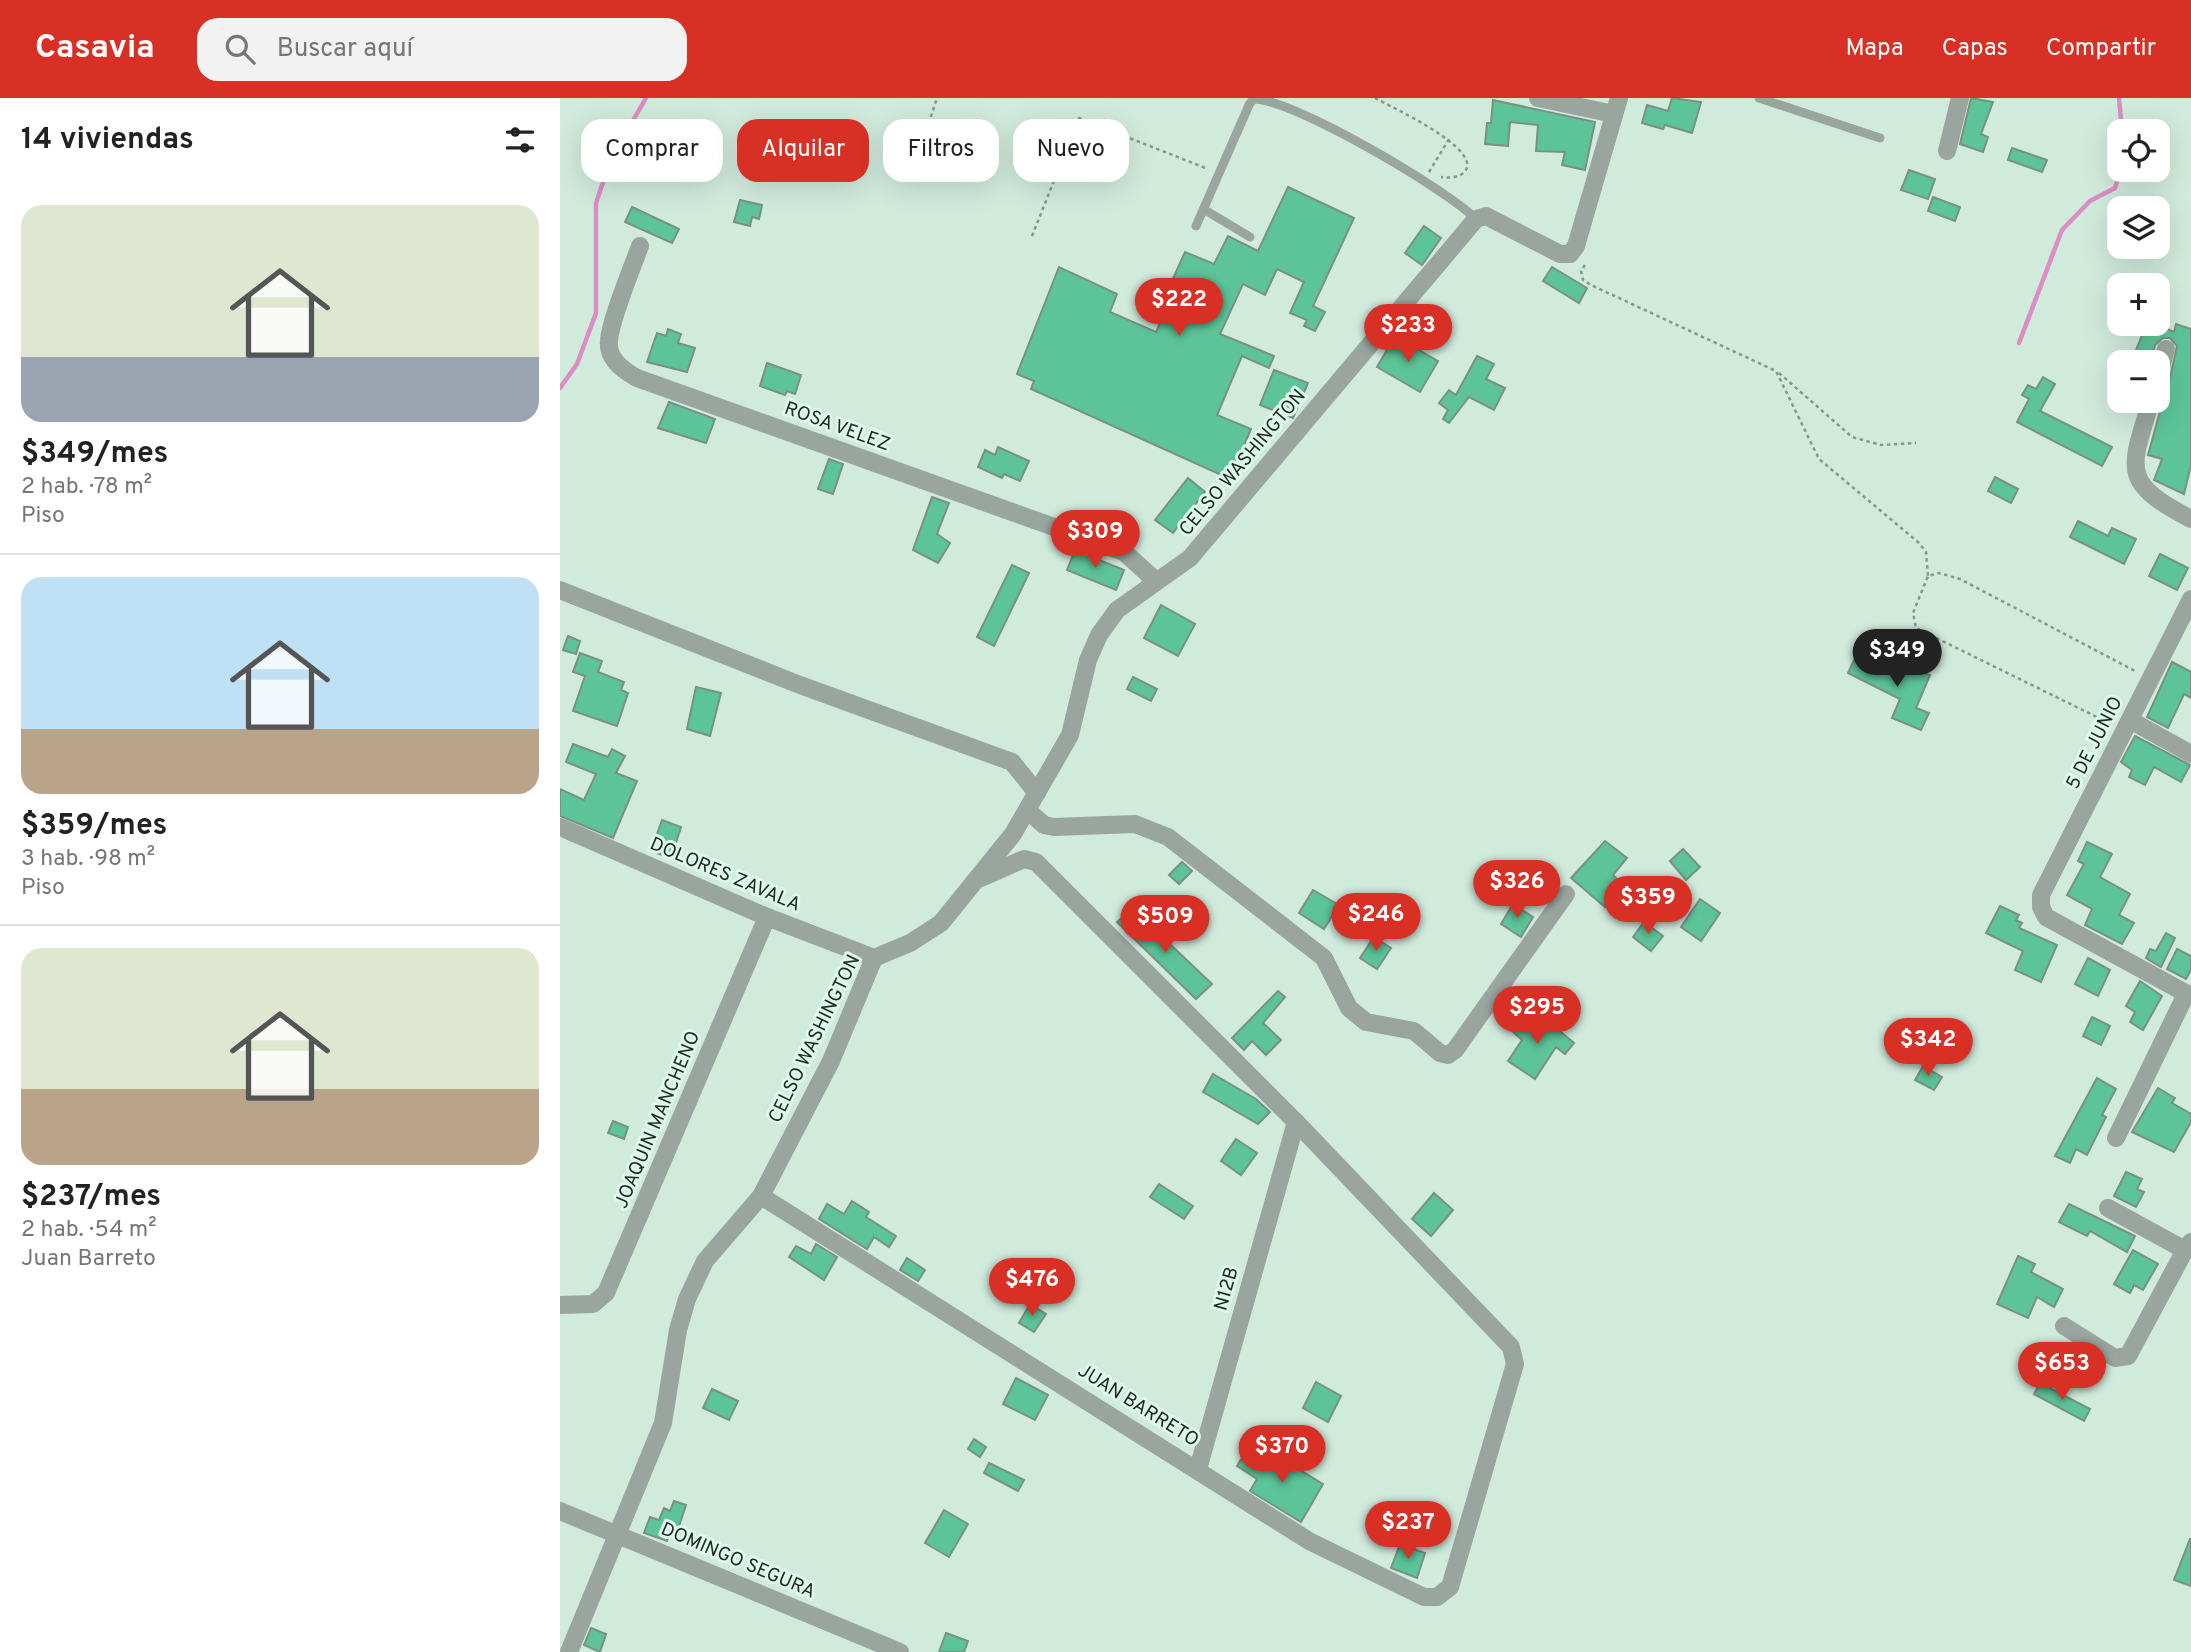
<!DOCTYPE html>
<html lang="es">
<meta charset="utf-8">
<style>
body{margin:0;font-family:Overpass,sans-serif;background:#f2f2f2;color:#222;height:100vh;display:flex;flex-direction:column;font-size:26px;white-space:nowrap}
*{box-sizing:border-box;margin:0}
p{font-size:23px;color:#767676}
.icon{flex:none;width:38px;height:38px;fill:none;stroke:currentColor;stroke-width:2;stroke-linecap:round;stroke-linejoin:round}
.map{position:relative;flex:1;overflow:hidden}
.sheet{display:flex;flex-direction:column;background:#fff;width:560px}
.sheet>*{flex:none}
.guide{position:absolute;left:21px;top:21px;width:665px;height:63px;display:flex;gap:14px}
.controls{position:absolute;left:1547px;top:21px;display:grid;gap:14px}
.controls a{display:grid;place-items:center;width:63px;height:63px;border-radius:14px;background:#fff;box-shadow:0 7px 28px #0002;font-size:35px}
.price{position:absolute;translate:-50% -60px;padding:0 16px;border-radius:24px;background:#d93025;color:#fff;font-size:23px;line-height:46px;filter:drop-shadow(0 2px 4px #0008)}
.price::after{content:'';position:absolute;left:50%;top:42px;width:21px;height:16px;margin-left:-10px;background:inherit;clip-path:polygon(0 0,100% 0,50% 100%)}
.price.on{background:#222;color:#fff}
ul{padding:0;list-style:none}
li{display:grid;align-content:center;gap:14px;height:371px;padding:0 21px}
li+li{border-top:2px solid #e0e0e0}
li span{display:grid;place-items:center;height:217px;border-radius:21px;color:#555}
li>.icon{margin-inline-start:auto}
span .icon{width:126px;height:126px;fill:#fffc;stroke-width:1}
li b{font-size:30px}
h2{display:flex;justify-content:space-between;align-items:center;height:84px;padding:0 21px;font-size:30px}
.pill{padding:0 24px;border-radius:21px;background:#fff;box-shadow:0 7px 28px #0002;font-size:24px;line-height:63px}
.pill.on{background:#d93025;color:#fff}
header{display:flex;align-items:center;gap:42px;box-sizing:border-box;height:98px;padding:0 35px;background:#d93025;color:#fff}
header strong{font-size:33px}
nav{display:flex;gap:38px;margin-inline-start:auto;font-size:24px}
.search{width:490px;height:63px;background:#f2f2f2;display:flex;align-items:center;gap:18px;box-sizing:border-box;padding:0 24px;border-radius:21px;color:#767676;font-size:26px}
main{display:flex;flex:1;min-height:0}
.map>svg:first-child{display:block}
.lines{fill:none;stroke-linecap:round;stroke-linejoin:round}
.stream{stroke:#dc8dc4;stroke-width:4.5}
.building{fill:#5cc498;stroke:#799185;stroke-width:2}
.path{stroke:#85988e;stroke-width:2.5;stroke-dasharray:3.5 3.5;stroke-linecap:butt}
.lane{stroke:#9aa59f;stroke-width:9}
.street{stroke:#9aa59f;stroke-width:18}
.labels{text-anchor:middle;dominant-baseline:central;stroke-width:6;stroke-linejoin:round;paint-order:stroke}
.street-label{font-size:19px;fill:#202a25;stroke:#ddf7ea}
</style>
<header>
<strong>Casavia</strong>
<div class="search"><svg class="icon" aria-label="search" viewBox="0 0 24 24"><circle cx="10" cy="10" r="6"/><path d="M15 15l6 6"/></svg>Buscar aquí</div>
<nav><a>Mapa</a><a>Capas</a><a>Compartir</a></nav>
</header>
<main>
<section class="sheet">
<h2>14 viviendas<svg class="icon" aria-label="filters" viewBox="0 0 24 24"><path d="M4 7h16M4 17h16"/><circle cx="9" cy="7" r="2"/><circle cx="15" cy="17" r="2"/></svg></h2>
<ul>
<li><span style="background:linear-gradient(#dfe7d0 70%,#9aa5b1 0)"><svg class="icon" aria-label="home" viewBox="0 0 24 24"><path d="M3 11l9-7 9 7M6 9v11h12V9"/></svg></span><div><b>$349/mes</b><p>2 hab. · 78 m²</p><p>Piso</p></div></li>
<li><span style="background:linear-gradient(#bfe0f5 70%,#b9a48a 0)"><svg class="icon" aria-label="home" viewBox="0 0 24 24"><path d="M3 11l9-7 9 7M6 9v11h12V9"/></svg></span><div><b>$359/mes</b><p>3 hab. · 98 m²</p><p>Piso</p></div></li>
<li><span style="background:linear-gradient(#dfe7d0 65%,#b9a48a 0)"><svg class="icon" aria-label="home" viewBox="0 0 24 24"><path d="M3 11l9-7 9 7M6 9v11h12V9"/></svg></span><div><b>$237/mes</b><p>2 hab. · 54 m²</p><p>Juan Barreto</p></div></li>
</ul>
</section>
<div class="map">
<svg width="1631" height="1554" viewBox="0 0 1631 1554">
<rect width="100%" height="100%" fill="#d0eadc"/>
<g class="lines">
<g class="stream">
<path d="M1559,0L1562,33"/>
<path d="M1459,245L1502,132L1530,103L1555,90L1561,72"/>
<path d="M0,290L17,266L36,215V105L51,61L86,0"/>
</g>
</g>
<g class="building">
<path d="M1112,0L1141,4L1132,35L1105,27L1103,31L1082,25L1087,7L1108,13Z"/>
<path d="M1411,0L1433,4L1421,36L1428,39L1423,54L1400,46Z"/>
<path d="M933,2L1035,24L1025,72L1002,67L1005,54L976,53L978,27L950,24L948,48L925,46L927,25H931Z"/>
<path d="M1452,50L1487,62L1482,74L1448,62Z"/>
<path d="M1349,72L1375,81L1368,101L1341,92Z"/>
<path d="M728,89L794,120L753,208L765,214L755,233L744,228L747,222L730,215L744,184L717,171L705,197L683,186L660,236L714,258L709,270L682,258L657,317L691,331L670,381L471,291L474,283L457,276L499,169L557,196L550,214L596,234L611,201L605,198L625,154L654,166L668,138L698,153Z"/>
<path d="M1373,99L1400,109L1395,123L1368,113Z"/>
<path d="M180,102L202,107L199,121L192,119L190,128L174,124Z"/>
<path d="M72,109L119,131L112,145L65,124Z"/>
<path d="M864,128L881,140L862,167L845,155Z"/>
<path d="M992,169L1027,190L1019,205L983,183Z"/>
<path d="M1595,226L1614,234L1616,226L1631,231V367L1624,396L1594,382L1602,361L1588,357L1602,306L1598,291L1609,284L1617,248L1610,240H1603L1595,247L1591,264H1571L1583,235L1590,237Z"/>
<path d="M108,231L121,236L118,245L135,250L127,274L87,264L97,235L106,238Z"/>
<path d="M835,238L878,263L860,294L817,269Z"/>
<path d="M917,258L934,266L926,281L945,290L934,312L909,299L889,325L883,321L888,312L879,305L889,292L896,297Z"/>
<path d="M207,265L241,277L235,296L227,293L225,297L200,288Z"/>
<path d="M714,272L748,285L733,320L700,307Z"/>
<path d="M1483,279L1495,286L1480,313L1552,349L1542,368L1457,324L1469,301L1462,297L1468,287L1476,291Z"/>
<path d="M109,304L155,321L146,345L98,330Z"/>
<path d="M438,349L469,363L460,383L444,376L442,380L418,369L425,352L435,357Z"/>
<path d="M269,361L283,366L273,396L258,391Z"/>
<path d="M1435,379L1458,391L1451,405L1428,393Z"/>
<path d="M628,380L645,394L613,435L595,422Z"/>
<path d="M372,399L389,405L377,436L390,445L378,465L353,452Z"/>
<path d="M1518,423L1548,438L1552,430L1576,441L1564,466L1510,439Z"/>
<path d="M515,452L564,472L556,492L507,472Z"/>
<path d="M1600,456L1628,470L1617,492L1589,478Z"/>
<path d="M452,467L469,475L434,548L417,539Z"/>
<path d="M601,507L635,526L618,558L584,540Z"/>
<path d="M8,538L20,543L16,556L3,552Z"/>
<path d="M20,555L42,563L38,574L64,584L61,592L68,595L57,628L13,613L25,578L13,574Z"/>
<path d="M1296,558L1337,579L1342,566L1370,577L1356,610L1369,615L1361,632L1332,620L1340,601L1288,575Z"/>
<path d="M1612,564L1631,574V600L1624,596L1608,630L1587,619Z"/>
<path d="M573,579L597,591L591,603L567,591Z"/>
<path d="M136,589L161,595L150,638L127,631Z"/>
<path d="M1575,638L1630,667L1621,684L1594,669L1585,687L1569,679L1572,672L1561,664Z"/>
<path d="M13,646L48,659L52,651L65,658L56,675L77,683L53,740L0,718V691L24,702L36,676L6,664Z"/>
<path d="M102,722L121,729L111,760L91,753Z"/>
<path d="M1045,743L1067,760L1053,777L1064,788L1045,809L1011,780Z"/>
<path d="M1527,744L1552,756L1540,779L1570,796L1559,817L1574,825L1562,846L1525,827L1532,811L1507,797L1524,766L1518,763Z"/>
<path d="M1123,751L1140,769L1126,782L1110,763Z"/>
<path d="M622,764L632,773L619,786L609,777Z"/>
<path d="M753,792L779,807L764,831L739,815Z"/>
<path d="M1140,801L1160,815L1141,843L1121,829Z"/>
<path d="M953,806L973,819L961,839L941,826Z"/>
<path d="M1440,808L1459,817L1456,822L1462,825L1459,830L1497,847L1481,884L1455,872L1463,853L1426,835Z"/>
<path d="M572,811L593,836L596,833L652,886L636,901L557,824Z"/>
<path d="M1084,824L1103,838L1091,853L1073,839Z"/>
<path d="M1606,835L1615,840L1601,869L1586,860L1590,851L1596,853Z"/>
<path d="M814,839L831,850L817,871L800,860Z"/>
<path d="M1617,851L1631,858V872L1626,881L1607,871Z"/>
<path d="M1528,860L1550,872L1538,898L1515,886Z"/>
<path d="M1580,883L1602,898L1583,932L1570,924L1575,914L1566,908Z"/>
<path d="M718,893L725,899L703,925L721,942L706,957L692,943L684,952L672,940Z"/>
<path d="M966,917L983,935L991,926L1014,945L1005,956L996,949L975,981L948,963L962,942L951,932Z"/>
<path d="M1532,919L1550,928L1541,947L1523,938Z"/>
<path d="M1363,968L1382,979L1374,992L1355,982Z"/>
<path d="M653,976L696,1001L710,1014L698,1026L643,994Z"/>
<path d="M1537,980L1556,991L1542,1017L1546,1019L1527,1057L1516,1051L1510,1065L1495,1058Z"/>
<path d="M1598,990L1615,1000L1612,1005L1631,1016V1024L1614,1054L1572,1034Z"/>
<path d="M53,1023L68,1029L64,1041L48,1035Z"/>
<path d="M676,1041L697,1055L681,1077L661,1063Z"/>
<path d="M1566,1074L1582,1081L1577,1091L1584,1094L1576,1109L1554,1098Z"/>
<path d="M599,1086L633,1108L624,1121L590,1099Z"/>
<path d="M874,1095L893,1112L871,1138L852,1121Z"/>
<path d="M292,1103L309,1114L306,1119L336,1138L329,1149L314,1139L307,1151L259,1121L267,1106L284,1116Z"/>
<path d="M1509,1106L1575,1138L1567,1154L1530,1133L1527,1138L1499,1124Z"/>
<path d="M256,1146L277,1159L264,1182L229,1159L236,1148L251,1156Z"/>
<path d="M1573,1152L1598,1166L1583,1192L1574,1187L1570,1195L1554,1186Z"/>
<path d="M1458,1158L1475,1166L1471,1174L1503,1191L1494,1209L1477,1199L1468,1220L1437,1206Z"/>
<path d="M347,1160L365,1172L358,1183L340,1172Z"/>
<path d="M470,1206L486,1216L474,1234L459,1225Z"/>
<path d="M456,1280L488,1297L475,1322L443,1306Z"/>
<path d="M756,1284L781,1298L768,1324L743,1310Z"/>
<path d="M1480,1285L1530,1311L1524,1323L1474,1296Z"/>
<path d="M152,1291L178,1303L169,1322L143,1310Z"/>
<path d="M414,1341L426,1349L420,1359L408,1351Z"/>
<path d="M685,1355L705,1368L712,1355L763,1386L741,1424L690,1393L697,1381L677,1368Z"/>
<path d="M429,1365L464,1382L458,1393L424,1375Z"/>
<path d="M114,1403L126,1407L117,1434L111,1432L107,1443L84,1435L90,1419L99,1422L104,1410L110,1413Z"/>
<path d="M384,1412L408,1426L389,1459L365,1445Z"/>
<path d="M1630,1441H1631V1488L1614,1482Z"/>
<path d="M840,1446L865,1455L857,1480L831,1470Z"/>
<path d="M31,1530L46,1536L40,1554L24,1547Z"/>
<path d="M386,1535L408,1543L404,1554H379Z"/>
</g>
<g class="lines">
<g class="path">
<path d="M815,0C831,9 919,49 906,72C901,80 889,80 881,79"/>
<path d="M353,72L377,0"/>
<path d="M869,74L889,41"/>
<path d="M472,138L519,20L648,71"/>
<path d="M1025,167L1021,173L1023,182L1031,187L1216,273L1259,361L1359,445L1366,454L1368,478"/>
<path d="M1219,275L1292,339L1321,347L1356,345"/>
<path d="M1549,625L1356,530L1353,515L1368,478L1379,475L1400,481L1577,574"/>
</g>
<g class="lane">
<path d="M1199,0L1320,40"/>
<path d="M645,112L690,139"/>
<path d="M636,128L689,7L693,1C732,0 886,91 916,121"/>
</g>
<g class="street">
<path d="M978,0L1054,16"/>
<path d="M1387,53L1400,0"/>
<path d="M80,148C72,170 50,223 49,243C47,261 64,273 77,280L564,454L596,483"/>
<path d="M1598,280L1606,251"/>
<path d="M1591,303C1570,372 1560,384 1631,421"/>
<path d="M0,492L240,587L452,664L477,695"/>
<path d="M1631,501L1481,797V809L1486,819L1631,898"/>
<path d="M1570,622L1631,656"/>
<path d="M467,712L484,727L494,729L575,726L608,739L764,860L789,910L806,924L854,933L880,955L888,957L895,952L1006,796"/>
<path d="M0,729L207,819L314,860"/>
<path d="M1556,1040L1626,896"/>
<path d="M201,1098L749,1443L864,1499H877L890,1489L955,1266L951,1249L736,1024L476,764L464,761L421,780"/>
<path d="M1548,1110L1625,1152L1631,1144"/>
<path d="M0,1207L33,1206L46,1195L207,819"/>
<path d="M1504,1228L1555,1260L1568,1258L1625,1152"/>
<path d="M638,1371L736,1024"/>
<path d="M0,1413L340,1554"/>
<path d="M9,1554L103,1325L118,1232L127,1201L145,1163L201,1098L271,963L314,860L350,845L381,825L453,736L510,637L528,562L539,537L557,512L630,460L916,121L926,118L1000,156H1010L1016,148L1059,0"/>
</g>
</g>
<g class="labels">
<g class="street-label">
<text transform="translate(277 329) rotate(20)">ROSA VELEZ</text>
<text transform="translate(683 365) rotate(-50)">CELSO WASHINGTON</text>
<text transform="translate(1535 645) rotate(-63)">5 DE JUNIO</text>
<text transform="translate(165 777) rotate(23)">DOLORES ZAVALA</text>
<text transform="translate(255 941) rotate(-64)">CELSO WASHINGTON</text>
<text transform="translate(98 1022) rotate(-67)">JOAQUIN MANCHENO</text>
<text transform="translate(667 1191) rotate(-74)">N12B</text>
<text transform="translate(578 1308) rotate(32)">JUAN BARRETO</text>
<text transform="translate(178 1463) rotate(23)">DOMINGO SEGURA</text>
</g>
</g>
</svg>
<div class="controls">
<a><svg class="icon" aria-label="locate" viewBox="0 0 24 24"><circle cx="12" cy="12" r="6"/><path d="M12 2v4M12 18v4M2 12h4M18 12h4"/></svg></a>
<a><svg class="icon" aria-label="layers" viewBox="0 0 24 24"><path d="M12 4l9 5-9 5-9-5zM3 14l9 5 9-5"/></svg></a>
<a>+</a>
<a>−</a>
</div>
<b class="price" style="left:619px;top:240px">$222</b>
<b class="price" style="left:848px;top:266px">$233</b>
<b class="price" style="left:535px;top:472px">$309</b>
<b class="price on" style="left:1337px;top:591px">$349</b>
<b class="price" style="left:957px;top:822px">$326</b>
<b class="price" style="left:1088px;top:838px">$359</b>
<b class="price" style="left:816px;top:855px">$246</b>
<b class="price" style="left:605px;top:857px">$509</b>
<b class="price" style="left:977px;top:948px">$295</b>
<b class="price" style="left:1368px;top:980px">$342</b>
<b class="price" style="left:472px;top:1220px">$476</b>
<b class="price" style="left:1502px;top:1304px">$653</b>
<b class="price" style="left:722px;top:1387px">$370</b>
<b class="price" style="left:848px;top:1463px">$237</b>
<div class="guide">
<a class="pill">Comprar</a>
<a class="pill on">Alquilar</a>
<a class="pill">Filtros</a>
<a class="pill">Nuevo</a>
</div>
</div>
</main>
